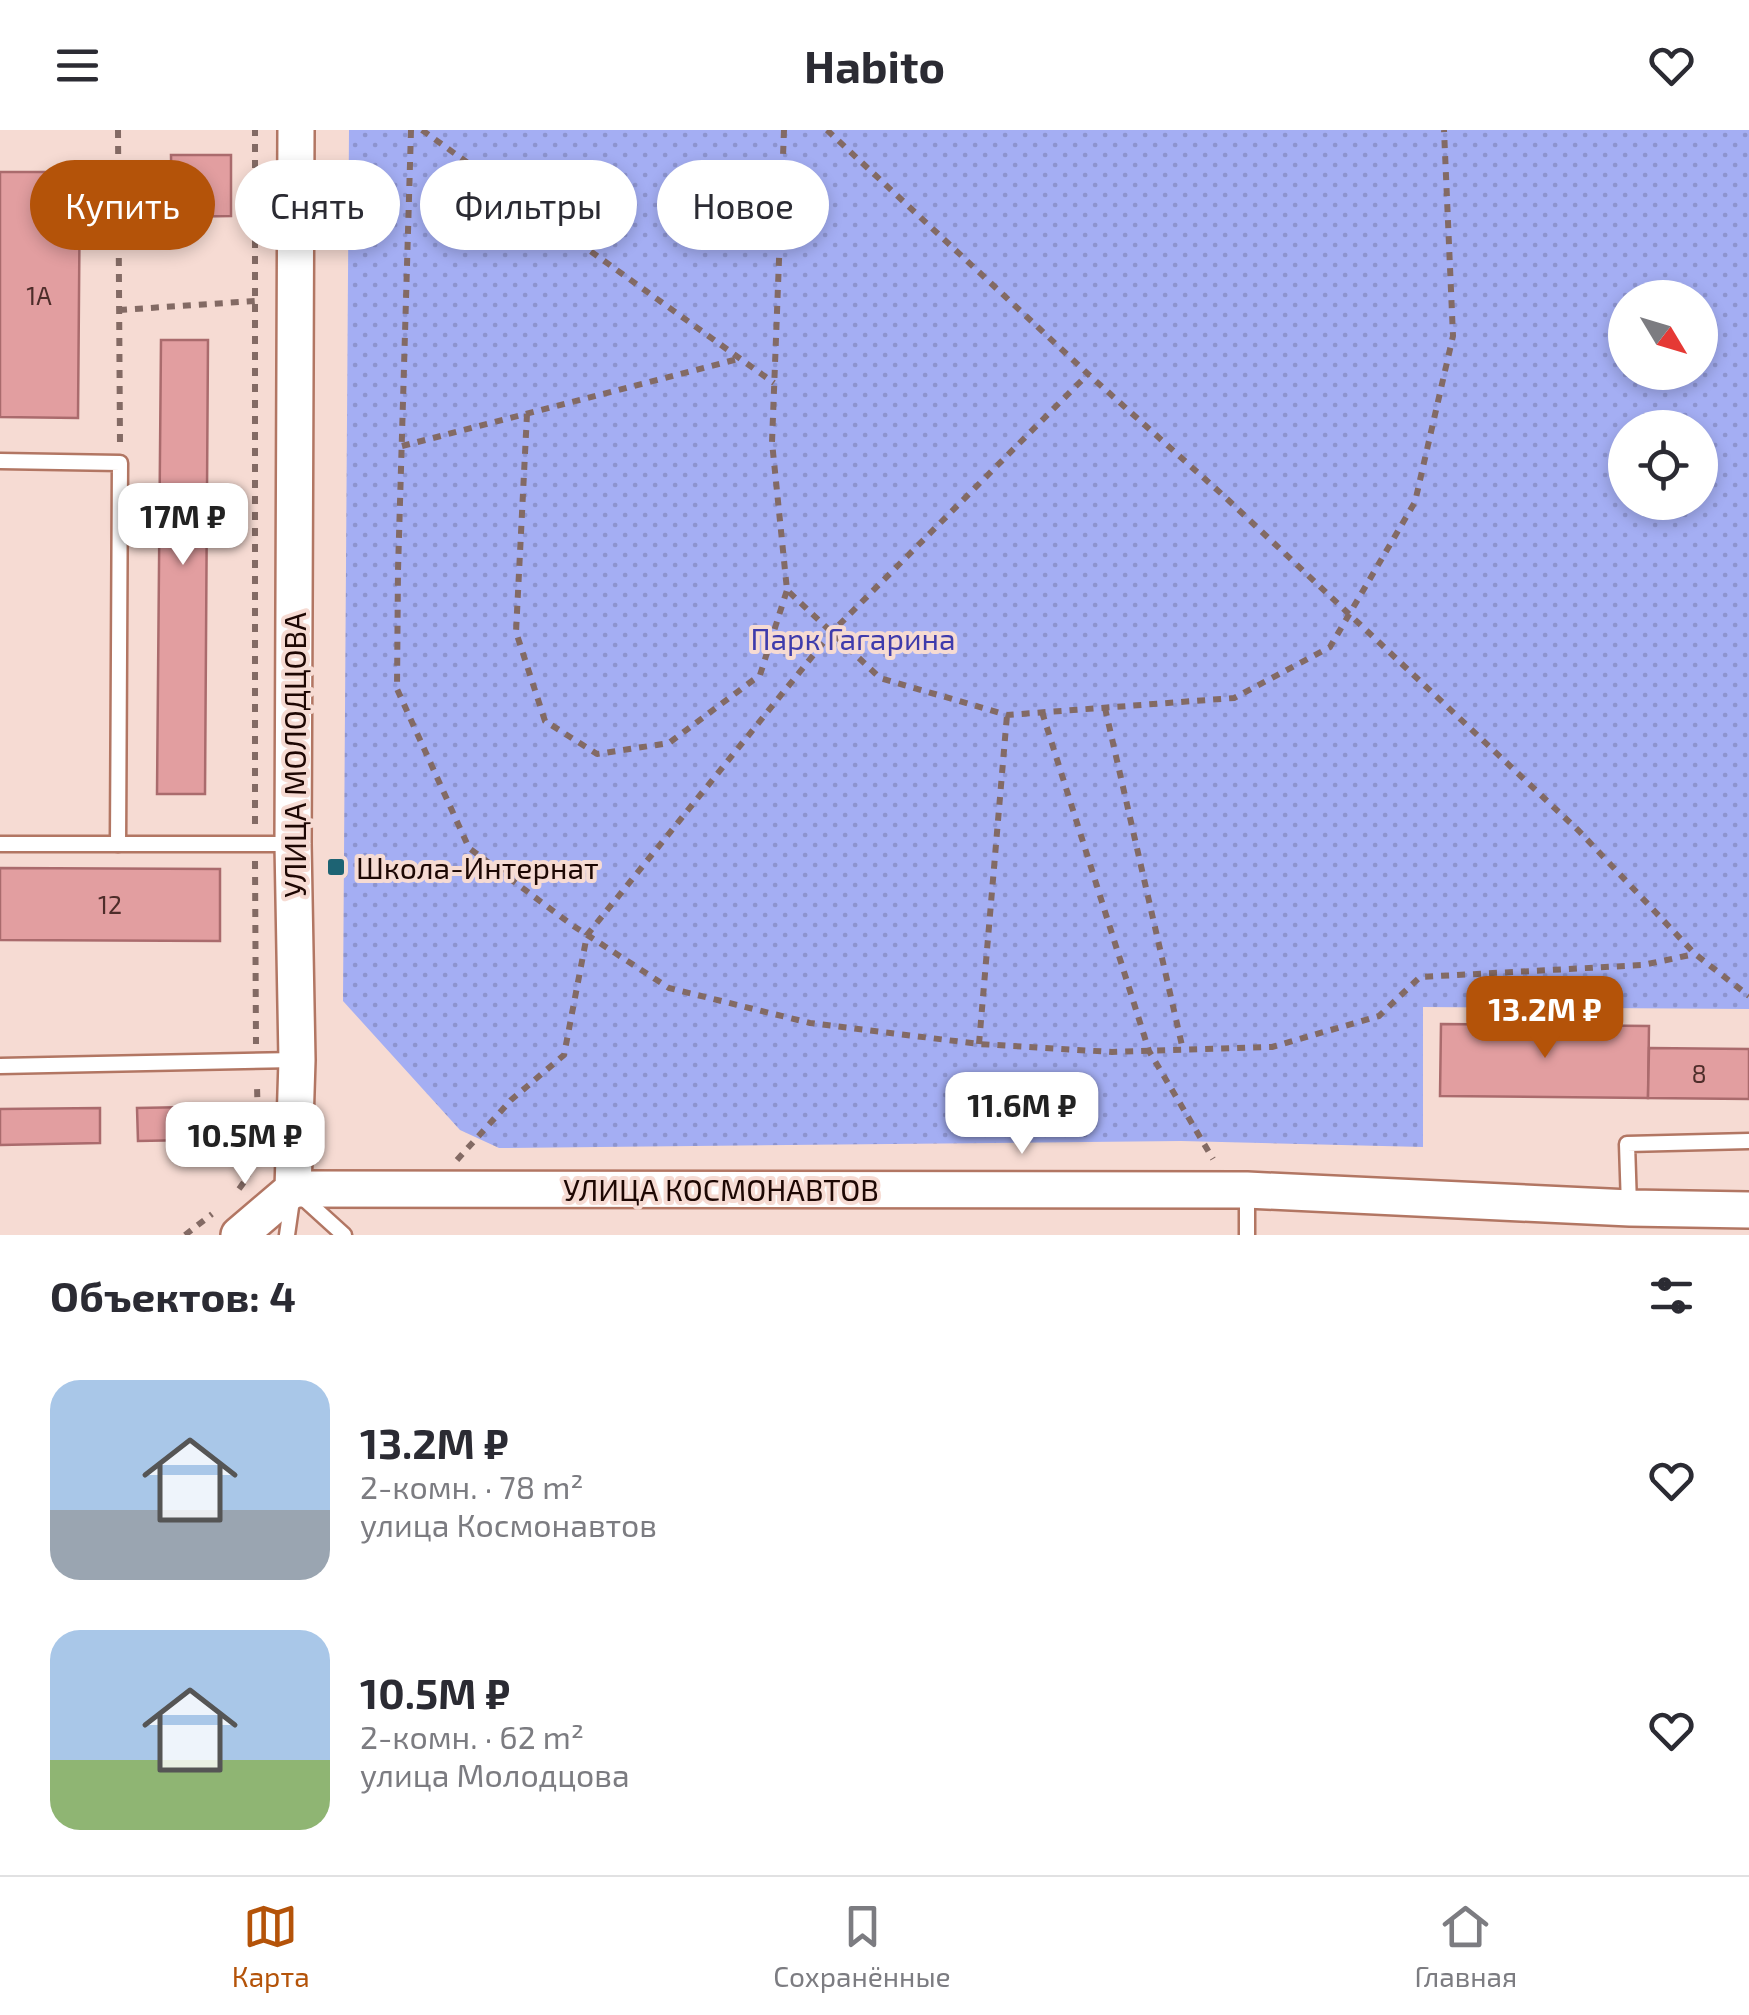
<!DOCTYPE html>
<html lang="ru">
<meta charset="utf-8">
<style>
body{margin:0;font-family:"Exo 2",sans-serif;background:#f7f7f7;color:#2b2b33;height:100vh;display:flex;flex-direction:column;font-size:38px;white-space:nowrap}
*{box-sizing:border-box;margin:0}
p{font-size:32px;color:#7c7c81}
.icon{flex:none;width:55px;height:55px;fill:none;stroke:currentColor;stroke-width:2;stroke-linecap:round;stroke-linejoin:round}
.map{position:relative;height:1105px;overflow:hidden}
.details{display:flex;flex-direction:column;background:#fff;flex:1}
.details>*{flex:none}
.banner{position:absolute;left:30px;top:30px;width:1000px;height:90px;display:flex;gap:20px}
.needle{width:65px;rotate:128deg}
.buttons{position:absolute;left:1608px;top:150px;display:grid;gap:20px}
.buttons a{display:grid;place-items:center;width:110px;height:110px;border-radius:50%;background:#fff;box-shadow:0 5px 15px #0003;font-size:50px}
.price{position:absolute;translate:-50% -85px;padding:0 22px;border-radius:20px;background:#fff;color:#222;font-size:32px;line-height:65px;filter:drop-shadow(0 2px 5px #0008)}
.price::after{content:'';position:absolute;left:50%;top:60px;width:30px;height:22px;margin-left:-15px;background:inherit;clip-path:polygon(0 0,100% 0,50% 100%)}
.price.selected{background:#b45309;color:#fff}
ul{padding:0;list-style:none}
li{display:flex;align-items:center;gap:30px;height:250px;padding:0 50px}
li span{display:grid;place-items:center;flex:none;width:280px;height:200px;border-radius:30px;color:#555}
li>.icon{margin-inline-start:auto}
span .icon{width:120px;height:120px;fill:#fffc;stroke-width:1}
li b{font-size:42px}
h2{display:flex;justify-content:space-between;align-items:center;height:120px;padding:0 50px;font-size:42px}
.pill{padding:0 35px;border-radius:45px;background:#fff;box-shadow:0 5px 15px #0003;font-size:35px;line-height:90px}
.pill.selected{background:#b45309;color:#fff}
header{display:flex;justify-content:space-between;align-items:center;height:130px;padding:0 50px;background:#fff;font-size:45px;font-weight:700}
.menu{display:flex;justify-content:space-around;align-items:center;height:140px;border-top:2px solid #e1e1e2;background:#fff;font-size:28px;color:#7c7c81}
.menu a{display:grid;justify-items:center;gap:5px}
.menu .selected{color:#b45309}
.map>svg:first-child{display:block}
.park{fill:url(#park-dots);fill-rule:evenodd}
.building{fill:#e29ea0;stroke:#aa6b6d;stroke-width:2.5}
.lines{fill:none;stroke-linecap:round;stroke-linejoin:round}
.service-casing{stroke:#b27663;stroke-width:19}
.tertiary-casing{stroke:#b27663;stroke-width:40}
.path{stroke:#836a64;stroke-width:6;stroke-dasharray:8 8;stroke-linecap:butt}
.service{stroke:#fff;stroke-width:14}
.tertiary{stroke:#fff;stroke-width:35}
.poi-dot{fill:#1d6373;stroke:#f6dbd3;stroke-width:4}
.labels{text-anchor:middle;dominant-baseline:central;stroke-width:8;stroke-linejoin:round;paint-order:stroke}
.number-label{font-size:25px;fill:#4e2d2a}
.park-label{font-size:30px;fill:#3e3bac;stroke:#f6dbd3}
.street-label{font-size:30px;fill:#1d0703;stroke:#f6dbd3}
.poi-label{font-size:30px;fill:#1d0703;stroke:#f6dbd3;text-anchor:start}
</style>
<header><svg class="icon" aria-label="menu" viewBox="0 0 24 24"><path d="M4 6h16M4 12h16M4 18h16"/></svg>Habito<svg class="icon" aria-label="heart" viewBox="0 0 24 24"><path d="M12 20l-8-8c-3-5 5-10 8-4 3-6 11-1 8 4z"/></svg></header>
<div class="map">
<svg width="1749" height="1105" viewBox="0 0 1749 1105">
<defs>
<pattern id="park-dots" width="8" height="8" patternUnits="userSpaceOnUse" patternTransform="scale(2.5)"><rect width="8" height="8" fill="#a4aef3"/><path d="M2 2h.1M6 6h.1" fill="none" stroke="#8d94cf" stroke-width="1.8" stroke-linecap="round"/></pattern>
</defs>
<rect width="100%" height="100%" fill="#f6dbd3"/>
<path class="park" d="M349,0H1749V879L1423,877V1017L1181,1011L499,1018L460,1000L343,871ZM1625,168H1700V242H1625ZM1625,298H1700V372H1625Z"/>
<g class="building">
<path d="M171,25H231V86L172,87Z"/>
<path d="M0,42H80L78,288L0,287Z"/>
<path d="M161,210H208L205,664H157Z"/>
<path d="M0,738L220,739V811L0,810Z"/>
<path d="M1441,894L1649,896L1648,968L1440,966Z"/>
<path d="M1649,918L1749,919V969L1648,968Z"/>
<path d="M190,977L191,1010L138,1011L137,978Z"/>
<path d="M100,978V1013L0,1015V979Z"/>
</g>
<g class="lines">
<defs>
<g id="service">
<path d="M0,331L120,333L118,714"/>
<path d="M0,714H293"/>
<path d="M0,936L296,930"/>
<path d="M301,1066L344,1105"/>
<path d="M1629,1076L1627,1014L1749,1011"/>
<path d="M287,1105L292,1070"/>
<path d="M1247,1105V1061"/>
</g>
<g id="tertiary">
<path d="M293,1059L1247,1060L1630,1078L1749,1080"/>
<path d="M239,1105L293,1059L297,930L293,714L296,0"/>
</g>
</defs>
<use href="#service" class="service-casing"/>
<use href="#tertiary" class="tertiary-casing"/>
<g class="path">
<path d="M118,0L120,314"/>
<path d="M411,0L398,440L397,559L469,718L572,795L669,858L810,893L979,914L1112,922L1272,917L1379,886L1420,847L1643,835L1695,824"/>
<path d="M422,0L774,253"/>
<path d="M784,0L772,312L787,460L880,548L1007,585L1234,568L1330,517L1415,372L1453,206L1444,0"/>
<path d="M827,0L1088,244L1225,367L1579,701L1695,824L1749,866"/>
<path d="M119,180L255,171"/>
<path d="M527,284L516,502L545,591L597,624L669,613L760,545L787,460"/>
<path d="M402,316L738,229"/>
<path d="M1105,578L1183,920"/>
<path d="M1042,582L1149,921L1213,1029"/>
<path d="M255,694V0"/>
<path d="M255,731L256,914"/>
<path d="M979,914L1007,585"/>
<path d="M457,1030L511,970L564,925L587,805L832,502L1088,244"/>
<path d="M239,1059C264,1027 257,990 257,951"/>
<path d="M185,1105L212,1084"/>
</g>
<use href="#service" class="service"/>
<use href="#tertiary" class="tertiary"/>
</g>
<rect class="poi-dot" x="326" y="727" width="20" height="20" rx="5"/>
<g class="labels">
<g class="number-label">
<text x="39" y="165">1А</text>
<text x="110" y="774">12</text>
<text x="1699" y="943">8</text>
</g>
<g class="park-label">
<text x="853" y="508">Парк Гагарина</text>
</g>
<g class="street-label">
<text transform="translate(294 625) rotate(-90)">УЛИЦА МОЛОДЦОВА</text>
<text x="721" y="1059">УЛИЦА КОСМОНАВТОВ</text>
</g>
<g class="poi-label">
<text x="356" y="737">Школа-Интернат</text>
</g>
</g>
</svg>
<div class="buttons">
<a><svg class="needle" viewBox="-14 -14 28 28"><path d="M0-13l5 13h-10z" fill="#e53935"/><path d="M0 13l5-13h-10z" fill="#7c7c81"/></svg></a>
<a><svg class="icon" aria-label="locate" viewBox="0 0 24 24"><circle cx="12" cy="12" r="6"/><path d="M12 2v4M12 18v4M2 12h4M18 12h4"/></svg></a>
</div>
<b class="price" style="left:183px;top:438px">17M ₽</b>
<b class="price selected" style="left:1545px;top:931px">13.2M ₽</b>
<b class="price" style="left:1022px;top:1027px">11.6M ₽</b>
<b class="price" style="left:245px;top:1057px">10.5M ₽</b>
<div class="banner">
<a class="pill selected">Купить</a>
<a class="pill">Снять</a>
<a class="pill">Фильтры</a>
<a class="pill">Новое</a>
</div>
</div>
<section class="details">
<h2>Объектов: 4<svg class="icon" aria-label="filters" viewBox="0 0 24 24"><path d="M4 7h16M4 17h16"/><circle cx="9" cy="7" r="2"/><circle cx="15" cy="17" r="2"/></svg></h2>
<ul>
<li><span style="background:linear-gradient(#a9c7e8 65%,#9aa5b1 0)"><svg class="icon" aria-label="home" viewBox="0 0 24 24"><path d="M3 11l9-7 9 7M6 9v11h12V9"/></svg></span><div><b>13.2M ₽</b><p>2-комн. · 78 m²</p><p>улица Космонавтов</p></div><svg class="icon" aria-label="heart" viewBox="0 0 24 24"><path d="M12 20l-8-8c-3-5 5-10 8-4 3-6 11-1 8 4z"/></svg></li>
<li><span style="background:linear-gradient(#a9c7e8 65%,#8fb573 0)"><svg class="icon" aria-label="home" viewBox="0 0 24 24"><path d="M3 11l9-7 9 7M6 9v11h12V9"/></svg></span><div><b>10.5M ₽</b><p>2-комн. · 62 m²</p><p>улица Молодцова</p></div><svg class="icon" aria-label="heart" viewBox="0 0 24 24"><path d="M12 20l-8-8c-3-5 5-10 8-4 3-6 11-1 8 4z"/></svg></li>
</ul>
</section>
<nav class="menu">
<a class="selected"><svg class="icon" aria-label="map" viewBox="0 0 24 24"><path d="M3 6l6-2 6 2 6-2v14l-6 2-6-2-6 2zM9 4v14M15 6v14"/></svg>Карта</a>
<a><svg class="icon" aria-label="saved" viewBox="0 0 24 24"><path d="M7 4h10v16l-5-4-5 4z"/></svg>Сохранённые</a>
<a><svg class="icon" aria-label="home" viewBox="0 0 24 24"><path d="M3 11l9-7 9 7M6 9v11h12V9"/></svg>Главная</a>
</nav>
